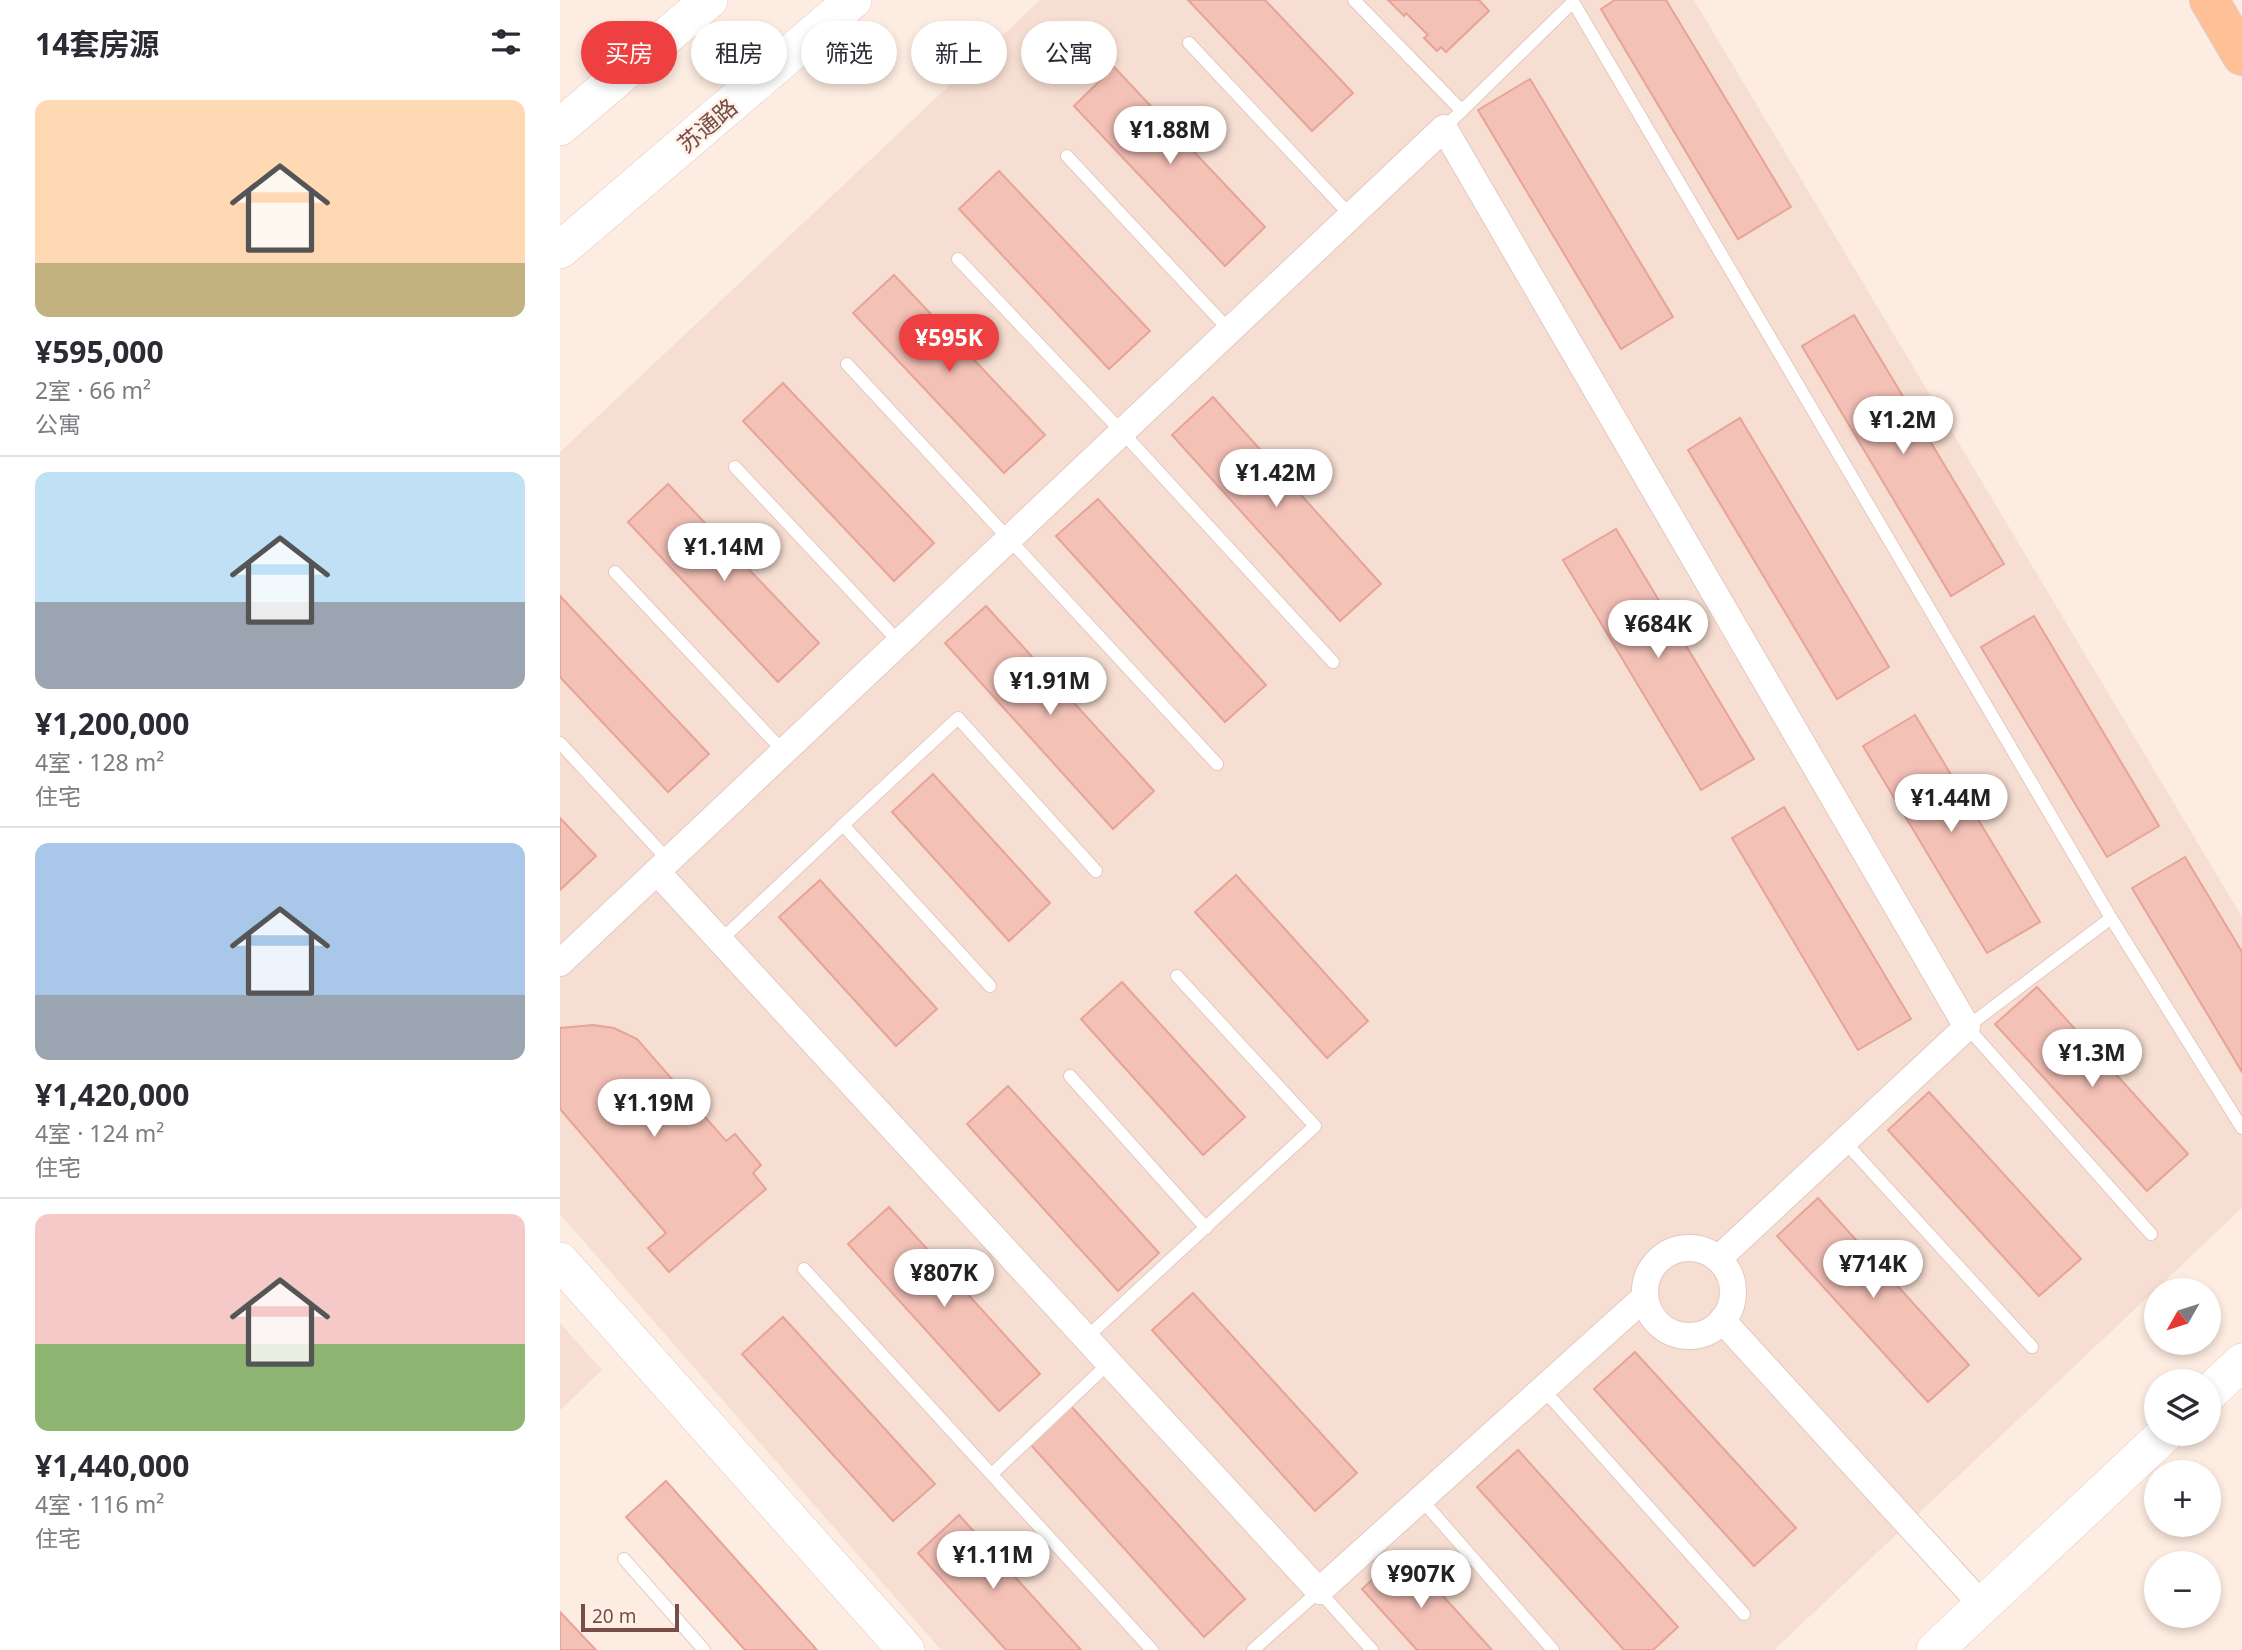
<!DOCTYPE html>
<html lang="zh">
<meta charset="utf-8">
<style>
body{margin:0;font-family:"Noto Sans","Noto Sans SC",sans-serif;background:#f7f7f7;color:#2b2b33;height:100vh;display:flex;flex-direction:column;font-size:26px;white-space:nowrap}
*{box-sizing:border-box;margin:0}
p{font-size:23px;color:#7c7c81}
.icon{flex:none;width:38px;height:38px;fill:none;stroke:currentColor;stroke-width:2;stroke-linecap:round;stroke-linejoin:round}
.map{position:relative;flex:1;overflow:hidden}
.panel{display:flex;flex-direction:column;background:#fff;width:560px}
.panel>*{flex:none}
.banner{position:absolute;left:21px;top:21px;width:665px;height:63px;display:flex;gap:14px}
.needle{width:46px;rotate:231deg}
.buttons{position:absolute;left:1584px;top:1278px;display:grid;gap:14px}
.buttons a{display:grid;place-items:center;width:77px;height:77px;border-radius:50%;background:#fff;box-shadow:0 4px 10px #0003;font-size:35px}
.scale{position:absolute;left:21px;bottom:18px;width:98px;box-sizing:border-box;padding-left:7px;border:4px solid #764d47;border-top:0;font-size:19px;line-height:24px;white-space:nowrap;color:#764d47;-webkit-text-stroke:5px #fff1e8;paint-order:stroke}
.price{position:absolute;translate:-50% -60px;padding:0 16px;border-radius:24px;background:#fff;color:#222;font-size:23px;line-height:46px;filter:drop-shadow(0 2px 4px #0008)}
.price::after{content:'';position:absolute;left:50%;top:42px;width:21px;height:16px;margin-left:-10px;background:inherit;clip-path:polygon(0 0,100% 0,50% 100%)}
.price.on{background:#ee3f41;color:#fff}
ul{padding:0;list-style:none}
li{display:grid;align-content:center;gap:14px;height:371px;padding:0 35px}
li+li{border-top:2px solid #e1e1e2}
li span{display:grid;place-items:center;height:217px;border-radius:14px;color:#555}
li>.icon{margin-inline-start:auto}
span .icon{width:126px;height:126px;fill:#fffc;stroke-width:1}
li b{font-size:30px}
h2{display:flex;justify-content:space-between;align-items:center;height:84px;padding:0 35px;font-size:30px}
.pill{padding:0 24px;border-radius:32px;background:#fff;box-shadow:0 4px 10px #0003;font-size:24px;line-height:63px}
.pill.on{background:#ee3f41;color:#fff}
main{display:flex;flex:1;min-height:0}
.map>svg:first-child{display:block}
.residential{fill:#f7ded2}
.building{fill:#f4c1b7;stroke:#e8a397;stroke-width:2}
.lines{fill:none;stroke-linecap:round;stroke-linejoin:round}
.lane-casing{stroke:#e4c8bf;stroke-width:14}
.street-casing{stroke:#e4c8bf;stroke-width:28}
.secondary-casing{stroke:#e9c7bc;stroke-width:38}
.primary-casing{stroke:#d9cdcb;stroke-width:40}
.lane{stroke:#fff;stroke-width:12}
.street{stroke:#fff;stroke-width:26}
.secondary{stroke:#fff;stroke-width:37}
.primary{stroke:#ffc096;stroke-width:38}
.labels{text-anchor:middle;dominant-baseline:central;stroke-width:5;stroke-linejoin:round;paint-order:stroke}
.street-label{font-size:23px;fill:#764d47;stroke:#fff1e8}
</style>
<main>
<section class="panel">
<h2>14套房源<svg class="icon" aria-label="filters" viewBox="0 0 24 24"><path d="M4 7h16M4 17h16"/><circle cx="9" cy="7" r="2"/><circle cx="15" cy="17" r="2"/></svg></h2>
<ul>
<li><span style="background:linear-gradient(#ffd9b3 75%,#c2b280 0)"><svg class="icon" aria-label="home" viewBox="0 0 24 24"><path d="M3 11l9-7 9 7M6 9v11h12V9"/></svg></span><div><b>¥595,000</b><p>2室 · 66 m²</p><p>公寓</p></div></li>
<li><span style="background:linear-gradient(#bfe0f5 60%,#9aa5b1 0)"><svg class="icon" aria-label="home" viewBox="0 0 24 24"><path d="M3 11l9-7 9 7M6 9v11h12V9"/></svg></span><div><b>¥1,200,000</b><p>4室 · 128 m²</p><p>住宅</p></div></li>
<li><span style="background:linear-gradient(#a9c7e8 70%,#9aa5b1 0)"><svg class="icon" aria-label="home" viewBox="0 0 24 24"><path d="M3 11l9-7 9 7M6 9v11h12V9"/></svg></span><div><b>¥1,420,000</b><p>4室 · 124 m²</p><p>住宅</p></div></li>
<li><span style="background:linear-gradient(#f6c9c9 60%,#8fb573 0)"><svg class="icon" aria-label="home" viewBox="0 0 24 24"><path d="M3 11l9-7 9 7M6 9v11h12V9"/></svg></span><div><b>¥1,440,000</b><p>4室 · 116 m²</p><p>住宅</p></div></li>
</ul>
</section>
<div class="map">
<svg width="1682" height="1650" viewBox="0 0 1682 1650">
<rect width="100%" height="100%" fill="#fdece1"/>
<g class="residential">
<path d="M480,0H1134L1682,917V1208L1214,1650H381L0,1214V452Z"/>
<path d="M0,1323L42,1370L0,1410Z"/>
</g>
<g class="building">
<path d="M628,0H705L793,93L752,131Z"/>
<path d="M828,0H919L929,11L886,52L881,47L877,51L864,38L868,35L846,13L844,16Z"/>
<path d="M1055,0H1106L1231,207L1178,239L1041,9Z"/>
<path d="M554,67L705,227L665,266L514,106Z"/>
<path d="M970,79L1113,317L1061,349L918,110Z"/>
<path d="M439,171L590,331L549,369L399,209Z"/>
<path d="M334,275L485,435L444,473L293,313Z"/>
<path d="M1294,315L1444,564L1391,596L1242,346Z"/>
<path d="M223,383L374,543L334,581L183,421Z"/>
<path d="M653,397L821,584L780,621L612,435Z"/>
<path d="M1180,418L1329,667L1277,699L1128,450Z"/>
<path d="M108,484L259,643L218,682L68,522Z"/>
<path d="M538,499L706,685L665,722L496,536Z"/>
<path d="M1056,529L1194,759L1141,790L1003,560Z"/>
<path d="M0,596L149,754L108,792L0,677Z"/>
<path d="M426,606L594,791L553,829L385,643Z"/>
<path d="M1474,616L1599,826L1547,857L1421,647Z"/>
<path d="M1355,715L1480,922L1427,953L1303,746Z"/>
<path d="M373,774L490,903L449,941L332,812Z"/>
<path d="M1224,807L1351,1019L1298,1050L1172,838Z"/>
<path d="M0,818L36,856L0,890Z"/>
<path d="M1625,857L1682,952V1072L1572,888Z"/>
<path d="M676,875L808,1021L767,1058L635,912Z"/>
<path d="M260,880L377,1009L336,1046L219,917Z"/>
<path d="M562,982L685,1117L643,1155L521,1019Z"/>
<path d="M1477,987L1628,1154L1587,1191L1435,1024Z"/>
<path d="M33,1025L54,1028L77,1039L166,1141L175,1134L201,1165L193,1173L206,1189L109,1272L88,1248L106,1233L0,1109V1028Z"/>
<path d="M448,1086L599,1253L558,1291L407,1124Z"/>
<path d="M1369,1092L1521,1259L1479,1296L1328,1130Z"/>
<path d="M1258,1198L1409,1365L1368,1402L1217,1236Z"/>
<path d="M329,1207L480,1374L439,1411L288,1244Z"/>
<path d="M633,1293L797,1473L755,1511L592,1330Z"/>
<path d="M223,1317L375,1484L333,1521L182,1354Z"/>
<path d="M1075,1352L1236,1528L1194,1566L1034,1389Z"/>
<path d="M511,1406L685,1599L644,1637L470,1444Z"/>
<path d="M958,1450L1118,1627L1093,1650H1064L917,1487Z"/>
<path d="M106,1481L257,1650H185L66,1517Z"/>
<path d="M399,1515L521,1650H446L358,1553Z"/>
<path d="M843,1552L932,1650H857L802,1589Z"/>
<path d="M0,1612L36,1650H0Z"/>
</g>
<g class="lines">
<defs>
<g id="lane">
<path d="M794,0L902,111"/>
<path d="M1012,0L1551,918L1682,1128"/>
<path d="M629,43L791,216"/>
<path d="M884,128L1013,2"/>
<path d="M507,156L670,331"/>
<path d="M398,259L563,433L773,662"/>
<path d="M287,364L657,764"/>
<path d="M175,467L340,643"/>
<path d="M55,572L224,752"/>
<path d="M0,743L109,861"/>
<path d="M283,825L398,718L536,871"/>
<path d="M1551,918L1407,1027L1591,1234"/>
<path d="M160,941L283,825L430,986"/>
<path d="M510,1076L646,1228"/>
<path d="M1284,1141L1472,1347"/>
<path d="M244,1269L592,1650"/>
<path d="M526,1338L755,1126L617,976"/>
<path d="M983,1389L1184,1614"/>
<path d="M432,1474L549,1363"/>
<path d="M861,1499L993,1650"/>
<path d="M64,1559L144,1650"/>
<path d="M693,1650L759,1591L812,1650"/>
</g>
<g id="street">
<path d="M98,873L759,1591L1085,1297"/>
<path d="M0,963L884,128L1407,1027L1159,1258"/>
<circle cx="1129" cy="1292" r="44"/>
<path d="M1162,1320L1423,1606"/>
</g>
<g id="secondary">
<path d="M0,127L149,0"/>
<path d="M0,250L293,0"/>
<path d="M0,1261L346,1650"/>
<path d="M1648,1394L1682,1362"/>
<path d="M1375,1650L1606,1433"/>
</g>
<path id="primary" d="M1649,0L1682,56"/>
</defs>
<use href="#lane" class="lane-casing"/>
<use href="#street" class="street-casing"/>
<use href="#secondary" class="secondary-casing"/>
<use href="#primary" class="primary-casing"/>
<use href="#lane" class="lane"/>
<use href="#street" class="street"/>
<use href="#secondary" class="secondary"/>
<use href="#primary" class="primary"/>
</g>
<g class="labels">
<g class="street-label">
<text transform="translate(147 125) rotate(-40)">苏通路</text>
</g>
</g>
</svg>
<div class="buttons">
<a><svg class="needle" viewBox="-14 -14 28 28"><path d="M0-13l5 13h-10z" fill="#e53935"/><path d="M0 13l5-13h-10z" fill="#7c7c81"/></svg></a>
<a><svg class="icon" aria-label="layers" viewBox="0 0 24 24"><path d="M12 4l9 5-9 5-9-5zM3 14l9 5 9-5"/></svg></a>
<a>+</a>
<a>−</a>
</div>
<div class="scale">20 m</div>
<b class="price" style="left:610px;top:166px">¥1.88M</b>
<b class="price on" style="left:389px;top:374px">¥595K</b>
<b class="price" style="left:1343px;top:456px">¥1.2M</b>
<b class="price" style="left:716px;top:509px">¥1.42M</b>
<b class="price" style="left:164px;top:583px">¥1.14M</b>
<b class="price" style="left:1098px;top:660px">¥684K</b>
<b class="price" style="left:490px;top:717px">¥1.91M</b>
<b class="price" style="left:1391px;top:834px">¥1.44M</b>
<b class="price" style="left:1532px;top:1089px">¥1.3M</b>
<b class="price" style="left:94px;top:1139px">¥1.19M</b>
<b class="price" style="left:1313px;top:1300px">¥714K</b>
<b class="price" style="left:384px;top:1309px">¥807K</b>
<b class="price" style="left:433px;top:1591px">¥1.11M</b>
<b class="price" style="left:861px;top:1610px">¥907K</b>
<div class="banner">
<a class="pill on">买房</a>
<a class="pill">租房</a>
<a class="pill">筛选</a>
<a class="pill">新上</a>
<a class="pill">公寓</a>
</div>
</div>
</main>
